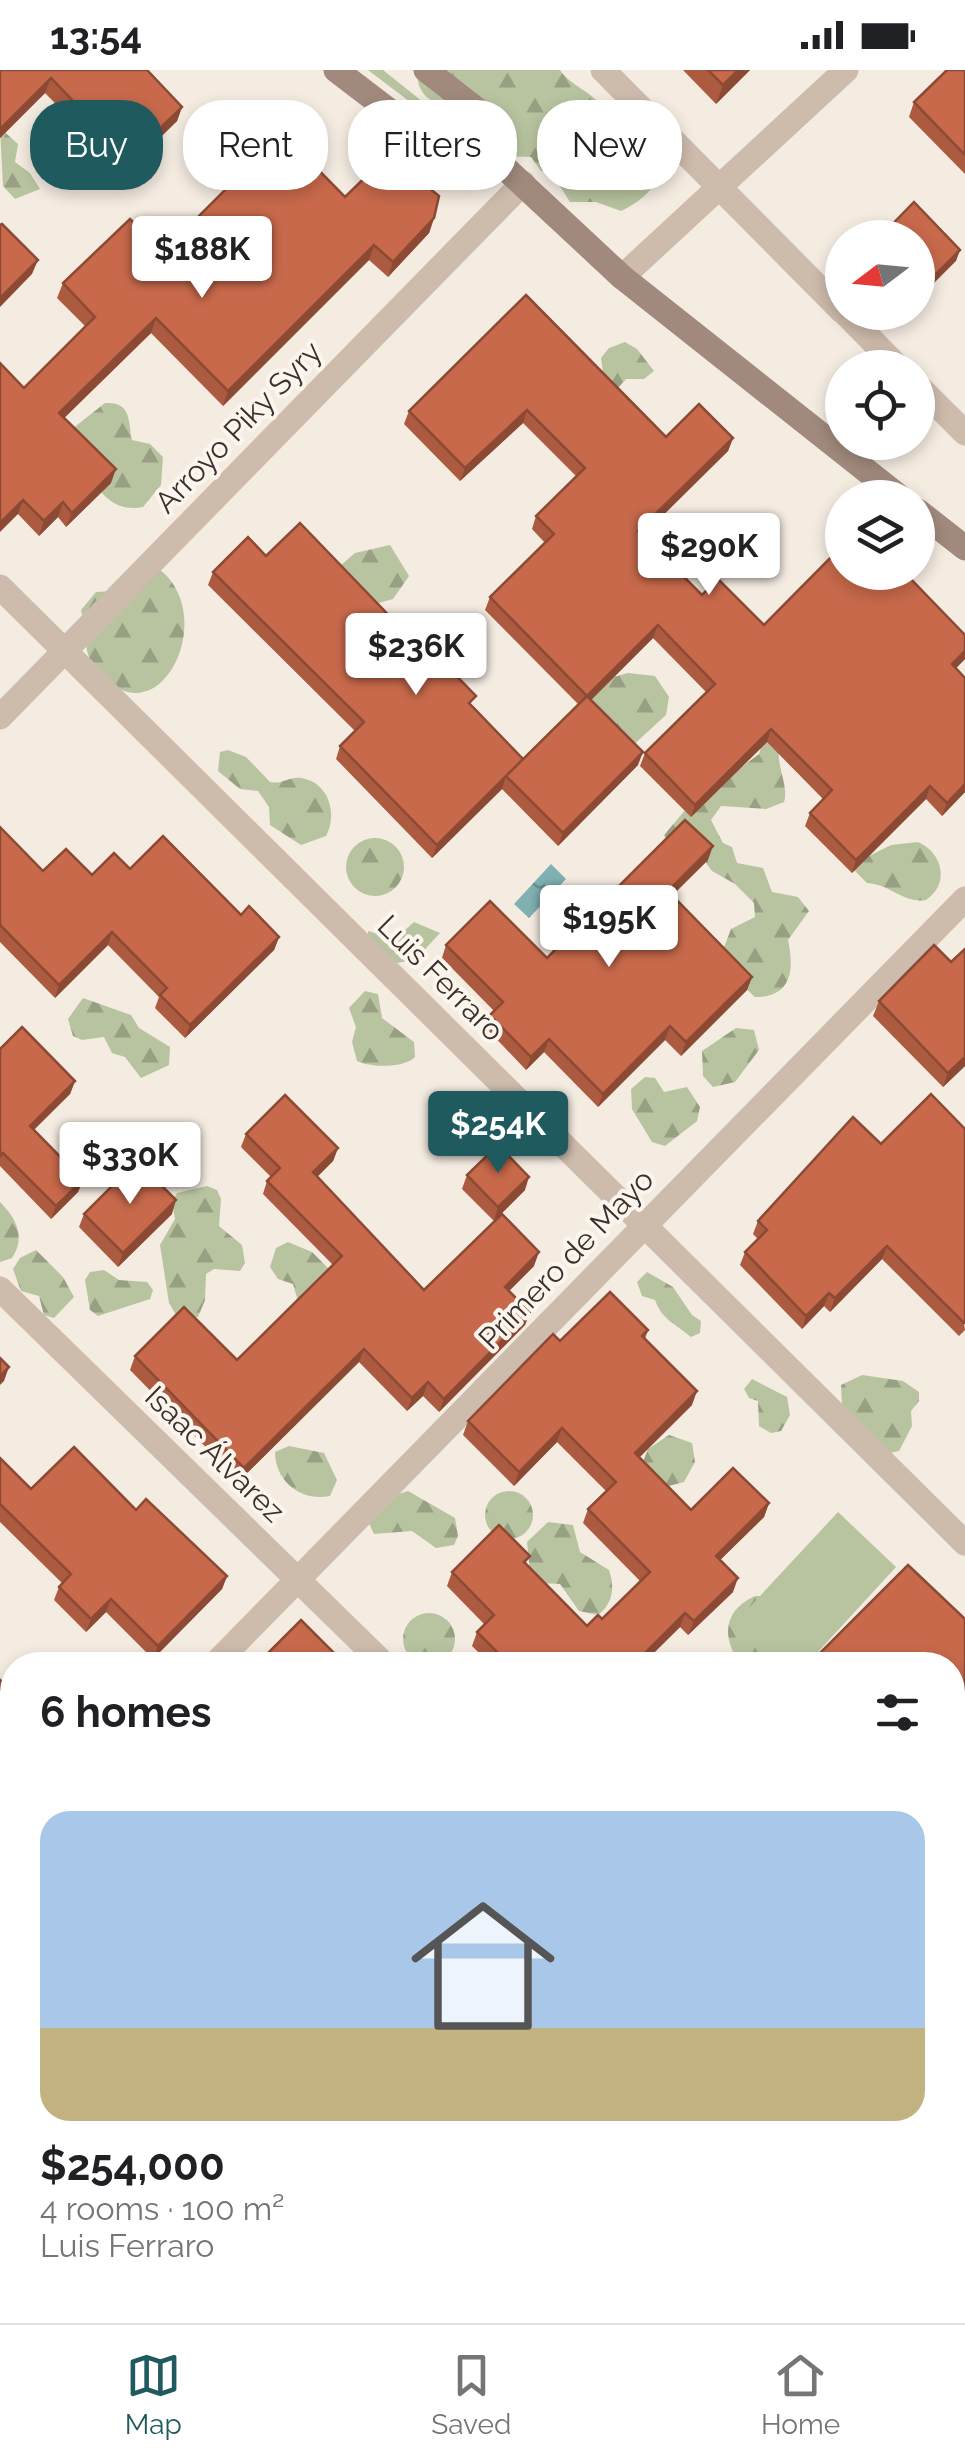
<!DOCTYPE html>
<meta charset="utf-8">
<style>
body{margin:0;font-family:Raleway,sans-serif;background:#f2f2f2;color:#202124;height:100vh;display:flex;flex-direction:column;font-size:38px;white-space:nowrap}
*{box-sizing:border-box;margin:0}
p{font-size:32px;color:#757577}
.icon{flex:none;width:55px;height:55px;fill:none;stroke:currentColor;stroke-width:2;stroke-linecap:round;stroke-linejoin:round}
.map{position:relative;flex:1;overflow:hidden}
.drawer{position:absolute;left:0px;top:1582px;width:965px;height:672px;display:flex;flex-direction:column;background:#fff;border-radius:40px 40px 0 0;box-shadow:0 5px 15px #0003}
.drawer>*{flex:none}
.top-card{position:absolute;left:30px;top:30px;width:905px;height:90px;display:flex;gap:20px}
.needle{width:65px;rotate:254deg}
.controls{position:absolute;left:825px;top:150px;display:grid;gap:20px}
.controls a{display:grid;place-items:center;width:110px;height:110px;border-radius:50%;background:#fff;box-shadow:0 5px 15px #0003;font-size:50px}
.price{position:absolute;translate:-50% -85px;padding:0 22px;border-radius:10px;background:#fff;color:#222;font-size:32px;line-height:65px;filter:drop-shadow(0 2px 5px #0008)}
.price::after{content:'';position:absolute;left:50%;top:60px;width:30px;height:22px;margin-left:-15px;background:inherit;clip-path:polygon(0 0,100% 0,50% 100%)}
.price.on{background:#1f5a5e;color:#fff}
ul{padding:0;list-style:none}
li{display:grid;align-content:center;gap:20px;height:530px;padding:0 40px}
li span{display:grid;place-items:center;height:310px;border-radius:30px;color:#555}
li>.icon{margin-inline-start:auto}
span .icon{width:180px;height:180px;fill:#fffc;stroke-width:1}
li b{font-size:42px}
h2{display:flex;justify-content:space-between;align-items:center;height:120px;padding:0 40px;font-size:42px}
.tag{padding:0 35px;border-radius:40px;background:#fff;box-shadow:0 5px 15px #0003;font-size:35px;line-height:90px}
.tag.on{background:#1f5a5e;color:#fff}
.status{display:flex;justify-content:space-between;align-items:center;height:70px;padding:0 50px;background:#fff;direction:ltr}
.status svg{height:28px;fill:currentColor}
.dock{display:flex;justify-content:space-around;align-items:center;height:140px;border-top:2px solid #e0e0e0;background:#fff;font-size:28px;color:#757577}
.dock a{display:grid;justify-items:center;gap:5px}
.dock .on{color:#1f5a5e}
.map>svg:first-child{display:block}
.grass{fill:url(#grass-tufts)}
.forest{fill:url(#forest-firs)}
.garden{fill:#b8c4a0}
.water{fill:url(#water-ripples)}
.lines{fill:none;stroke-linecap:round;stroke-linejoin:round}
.street{stroke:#cdbbac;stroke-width:25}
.secondary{stroke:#a18a7d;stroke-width:25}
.wall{fill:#ac5a40}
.shaded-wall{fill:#8c4a34}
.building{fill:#c8694b;stroke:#8c4a34;stroke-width:2.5}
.labels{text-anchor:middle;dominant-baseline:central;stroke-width:8;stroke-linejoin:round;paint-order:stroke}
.street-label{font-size:30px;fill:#3b302b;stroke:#fbf5ee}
</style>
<div class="status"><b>13:54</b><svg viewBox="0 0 49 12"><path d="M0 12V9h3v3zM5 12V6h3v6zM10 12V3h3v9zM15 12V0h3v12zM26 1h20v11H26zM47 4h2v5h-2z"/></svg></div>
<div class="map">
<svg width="965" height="2253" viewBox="0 0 965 2253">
<defs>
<pattern id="grass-tufts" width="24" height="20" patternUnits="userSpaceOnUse" patternTransform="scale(2.5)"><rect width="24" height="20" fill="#b8c4a0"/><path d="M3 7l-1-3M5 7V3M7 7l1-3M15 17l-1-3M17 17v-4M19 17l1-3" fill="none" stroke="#97a083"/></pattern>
<pattern id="forest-firs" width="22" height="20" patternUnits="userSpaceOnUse" patternTransform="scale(2.5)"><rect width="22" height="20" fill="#b8c4a0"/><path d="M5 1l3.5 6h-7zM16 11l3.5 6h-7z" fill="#97a083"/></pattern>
<pattern id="water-ripples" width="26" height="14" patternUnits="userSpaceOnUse" patternTransform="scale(2.5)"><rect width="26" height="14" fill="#7fb0b2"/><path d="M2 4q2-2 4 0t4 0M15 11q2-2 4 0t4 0" fill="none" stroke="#699091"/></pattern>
</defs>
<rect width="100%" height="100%" fill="#f4ebe1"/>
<path class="grass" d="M368,0H383L483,80L476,82Z"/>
<g class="forest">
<path d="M417,0H560C570,16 593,21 604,40C612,43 620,41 627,44C637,48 643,58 648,67C670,102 655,125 621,141L596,132H570L551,102L541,101L531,87L504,86L461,37C435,35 417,30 417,0Z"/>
<path d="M0,58L18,74L15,92L30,103L40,119L15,129L3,116Z"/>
<path d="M625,272L637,279L654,301L644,309H626L617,319L604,309L601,288L609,278Z"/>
<path d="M105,333C132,332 128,351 132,370L150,374L163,387L161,415L143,437C97,446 85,391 72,359Z"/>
<path d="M390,475L409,506L393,529L375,534L334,501L355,483Z"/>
<path d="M148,492C224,531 167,663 108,611C103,606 95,600 92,594C83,578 86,557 81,540L96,522L115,521Z"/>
<path d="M628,603L655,606L669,627L666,645L630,678L580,635L610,608Z"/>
<path d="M764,667L779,680C777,698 789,717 784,732L766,739L721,736L711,750L723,773L732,777L737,793L763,798L772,822L798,827L809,841L788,870C794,898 793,927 755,927L728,902L721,885L731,859L755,847L754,833L735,814L712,801L701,786L674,781L664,765L687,738L759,684Z"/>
<path d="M228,680L246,687L270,712C282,715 289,706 301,708C329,712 338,744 326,766L301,775L270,755L269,737L258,721L240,719L218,701L220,682Z"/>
<circle cx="375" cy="797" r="29"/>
<path d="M918,772C943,783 950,814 926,830C904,834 892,815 867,813L855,801L857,792L891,775Z"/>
<path d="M414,852L440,863L415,890L396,893L368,875V861L395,869Z"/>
<path d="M365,921L378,924L382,948L414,972L415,987C404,998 371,998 357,991L352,972L356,957L349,938Z"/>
<path d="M83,928L131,945L139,958L170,977L169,995L141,1008L125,987L112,983L104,967L82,970L73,966L68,949Z"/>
<path d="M736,958L754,960L759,980L735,1012L713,1017L703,1006L702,981Z"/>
<path d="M645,1007L655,1008L664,1022L687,1017L700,1037L697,1051L665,1076L652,1072L632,1039L631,1019Z"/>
<path d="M138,1058L191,1063L197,1094L189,1111L154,1119L128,1106L123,1077Z"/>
<path d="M207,1116L217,1120L221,1129L219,1156L242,1175L245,1193L240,1201L214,1199L206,1204L205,1230L198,1247L179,1250L169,1233L160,1175L175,1149L172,1132L177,1123Z"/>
<path d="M0,1132C16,1148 26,1167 12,1188L0,1192Z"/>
<path d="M288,1172L312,1182L332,1202L300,1238L293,1214L278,1209L270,1197L276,1178Z"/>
<path d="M36,1180L63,1207L74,1227L54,1248L44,1245L39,1226L21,1221L13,1199L20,1188Z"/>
<path d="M104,1200L119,1210L147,1212L153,1220L150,1229L98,1246L90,1240L85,1210L90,1202Z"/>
<path d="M647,1202L673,1217L692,1245L701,1251L700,1263L691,1267C676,1254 662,1250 655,1230L642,1226L637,1212Z"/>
<path d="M862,1305L903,1311L919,1322V1331L911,1341L912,1356L899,1381L890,1383L842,1335L841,1315Z"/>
<path d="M752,1309L787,1327L790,1345L781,1361L771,1363L759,1356L758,1331L749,1328L744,1319Z"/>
<path d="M669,1365L692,1373L695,1392L684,1412L661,1418L643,1392L648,1379Z"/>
<path d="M289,1376L324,1383L337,1410L330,1426C302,1432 275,1412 275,1382Z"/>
<path d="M408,1421L455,1448L458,1466L454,1475L436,1478L412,1461L374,1464L366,1447L381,1430Z"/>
<circle cx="509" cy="1445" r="24"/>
<path d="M548,1452L573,1455L580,1482L609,1500C615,1517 613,1534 598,1545L579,1541L560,1514L541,1513L530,1502L527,1472Z"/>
<path d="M755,1526H764L773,1591L752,1595L737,1589C721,1563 726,1539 755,1526Z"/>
<circle cx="429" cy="1569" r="26"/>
<path d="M965,1851V1909L954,1889L952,1860Z"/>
</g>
<path class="garden" d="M838,1442L896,1497L806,1595H776L733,1555Z"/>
<path class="water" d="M551,794L566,809L529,848L514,834Z"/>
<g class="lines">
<g class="street">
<path d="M603,0L842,241"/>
<path d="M622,207L846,0"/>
<path d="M844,242L899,298"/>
<path d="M918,316L965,363"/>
<path d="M0,517L965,1473"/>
<path d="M0,647L523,113"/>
<path d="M0,1219L385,1595"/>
<path d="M214,1595L965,829"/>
<path d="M0,1814L12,1801"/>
<path d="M0,1925L12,1937"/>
<path d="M952,1966L965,1953"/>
<path d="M952,2149L965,2161"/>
<path d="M323,2242L333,2253"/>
<path d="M667,2253L678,2242"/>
</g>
<g class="secondary">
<path d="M336,0L450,87L505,98"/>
<path d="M426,0L480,42L505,98L622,207L901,428"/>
<path d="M918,441L965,478"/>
</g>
</g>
<g class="wall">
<path d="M0,0H147L182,37L177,51L124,103L45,23L0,68Z"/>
<path d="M683,0H750L716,34Z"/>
<path d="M965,0V104L909,47L914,32Z"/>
<path d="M345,127L434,148L429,163L388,207L369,190L223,336L151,263L64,348L111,413L66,457L58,447L39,466L18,444L24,318L86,257L57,228L63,213Z"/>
<path d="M526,225L666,367L733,368L728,381L642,466L702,525L764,555L965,589L956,598L965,608V722L942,746L926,729L852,803L805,756L810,743L823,729L767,672L691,747L640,696L645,683L706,622L653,568L591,630L638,695L558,776L502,719L432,788L336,689L340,676L355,661L208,515L213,502L266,486L473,636L523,689L579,635L485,540L490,527L545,473L532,459L536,446L576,406L523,353L460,411L404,354L409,341Z"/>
<path d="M0,757L43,801L92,805L130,799L241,845L279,867L274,880L185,968L155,938L159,927L108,875L55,928L0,872Z"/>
<path d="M708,790L672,826L752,907L747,920L681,986L665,970L598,1037L544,982L526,1000L486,958L490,945L494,941L442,888L446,875L547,888Z"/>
<path d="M951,892L965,996L943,1017L873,946L879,931Z"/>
<path d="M0,979L75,1011L70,1024L34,1060L83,1110L78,1122L51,1149L0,1096Z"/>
<path d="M931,1024L965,1260L959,1266L882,1189L830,1242L824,1236L802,1259L740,1195L745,1182L758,1169L753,1164L758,1151L881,1074Z"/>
<path d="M246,1064L338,1078L333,1091L317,1107L424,1220L534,1196L509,1221L530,1242L525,1255L439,1342L423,1326L407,1341L359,1292L239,1411L130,1300L135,1286L237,1290L333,1195L263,1124L267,1111L271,1107L241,1077Z"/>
<path d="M467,1105L525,1120L494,1151L462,1119Z"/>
<path d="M84,1144H172L118,1197L79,1157Z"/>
<path d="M648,1260L645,1269L692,1335L639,1387L691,1440L769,1433L764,1447L720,1490L733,1522L688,1565L680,1557L642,1595H491L472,1576L477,1562L484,1554L447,1516L452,1502L527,1495L587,1556L602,1549L640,1511L583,1453L588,1439L606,1421L557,1372L514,1416L463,1365L468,1351L560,1271Z"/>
<path d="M0,1388L31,1419L136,1440L227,1506L222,1519L153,1589L106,1542L86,1562L54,1530L59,1517L62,1513L0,1452Z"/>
<path d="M0,1610L12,1622V1752L2,1763L0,1761Z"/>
<path d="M108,2242H242L240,2248L235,2253H118Z"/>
<path d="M493,2242H577L575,2248L570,2253H503Z"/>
<path d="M814,2242H952L965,2253H824Z"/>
</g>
<g class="shaded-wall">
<path d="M738,0H750L716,34L723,15Z"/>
<path d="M51,8L45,23L0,68V59Z"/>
<path d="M182,37L177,51L124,103L129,89Z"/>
<path d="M434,148L429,163L388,207L393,192Z"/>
<path d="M374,175L369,190L223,336L228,321Z"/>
<path d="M960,180L956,191L918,229V222Z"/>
<path d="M38,190L32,204L0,237V228Z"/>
<path d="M156,248L151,263L54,358L59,343Z"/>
<path d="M527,340L523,353L460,411L465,398Z"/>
<path d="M733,368L728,381L634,474L638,461Z"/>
<path d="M116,399L111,413L66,457L72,443Z"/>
<path d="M23,430L18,444L0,462V453Z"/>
<path d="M63,432L58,447L39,466L44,451Z"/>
<path d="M658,555L653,568L582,639L587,626Z"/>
<path d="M965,581V589L947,607L952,594Z"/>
<path d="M771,659L767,672L691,747L695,735Z"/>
<path d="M643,682L638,695L558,776L563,763Z"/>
<path d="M506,706L502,719L432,788L437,775Z"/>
<path d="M965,714V722L942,746L947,733Z"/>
<path d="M930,716L926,729L852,803L856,790Z"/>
<path d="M713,776L708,790L663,834L668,821Z"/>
<path d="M112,862L108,875L55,928L59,915Z"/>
<path d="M279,867L274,880L185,968L190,955Z"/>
<path d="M752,907L747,920L681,986L686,972Z"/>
<path d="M670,956L665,970L598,1037L603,1024Z"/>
<path d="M549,969L544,982L526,1000L531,987Z"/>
<path d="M965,987V996L943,1017L948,1003Z"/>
<path d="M75,1011L70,1024L25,1068L30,1056Z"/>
<path d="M338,1078L333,1091L308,1116L313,1102Z"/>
<path d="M529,1107L525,1120L494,1151L498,1137Z"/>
<path d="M83,1110L78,1122L51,1149L56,1136Z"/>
<path d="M176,1130L172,1144L118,1197L123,1183Z"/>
<path d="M887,1176L882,1189L830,1242L835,1228Z"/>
<path d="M539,1182L534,1196L500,1230L505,1217Z"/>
<path d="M829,1223L824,1236L802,1259L806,1246Z"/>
<path d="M530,1242L525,1255L439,1342L444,1329Z"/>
<path d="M364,1279L359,1292L239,1411L244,1398Z"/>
<path d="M9,1297L4,1311L0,1315V1306Z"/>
<path d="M428,1312L423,1326L407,1341L412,1328Z"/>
<path d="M697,1321L692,1335L630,1397L635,1383Z"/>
<path d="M562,1358L557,1372L514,1416L519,1402Z"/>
<path d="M769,1433L764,1447L710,1500L716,1486Z"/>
<path d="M227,1506L222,1519L153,1589L158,1576Z"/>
<path d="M738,1508L733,1522L688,1565L694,1551Z"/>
<path d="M111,1529L106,1542L86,1562L91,1549Z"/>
<path d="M685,1543L680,1557L641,1595H634L636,1592Z"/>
<path d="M965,1705V1714L952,1726L957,1713Z"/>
<path d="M12,1744V1752L2,1763L7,1750Z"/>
<path d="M965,1786V1794L952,1807L953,1797Z"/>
<path d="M12,1990L7,2004L0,2011V2002Z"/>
<path d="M965,2095V2103L952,2116V2107Z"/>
<path d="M12,2132V2140L0,2153V2144Z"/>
<path d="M14,2242H21L12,2253H4Z"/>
<path d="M238,2242H242L240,2248L235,2253H227Z"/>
<path d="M572,2242H577L575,2248L570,2253H562Z"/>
</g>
<g class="building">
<path d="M0,0H147L182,37L129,89L51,8L0,59Z"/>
<path d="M708,0H738L723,15Z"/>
<path d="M947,0H965V85L914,32Z"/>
<path d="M282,63L345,127L388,85L439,126L434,148L393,192L374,175L228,321L156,248L59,343L116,399L72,443L63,432L44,451L23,430L0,453V293L24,318L95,247L63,213L130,149L163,182Z"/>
<path d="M914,132L960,180L918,222V168H879Z"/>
<path d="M2,154L38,190L0,228V155Z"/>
<path d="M526,225L666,367L699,334L733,368L638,461L702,525L718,509L764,555L842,476V502H904L965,565V581L952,594L965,608V714L947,733L930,716L856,790L810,743L832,720L771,659L695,735L645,683L715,614L658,555L587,626L490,527L554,464L536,446L585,398L527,340L465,398L409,341Z"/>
<path d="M300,453L429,587L434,583L476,626L469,633L523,689L507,705L587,626L643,682L563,763L506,706L437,775L340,676L364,652L213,502L248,467L266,486Z"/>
<path d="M685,750L713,776L668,821L752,907L686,972L670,956L603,1024L549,969L531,987L490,945L503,932L446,875L490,831L547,888Z"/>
<path d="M0,757L43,801L66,779L92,805L114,783L130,799L163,766L241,845L249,836L279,867L190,955L160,925L167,918L112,862L59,915L0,855Z"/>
<path d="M934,875L951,892L965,879V987L948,1003L879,931Z"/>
<path d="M22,957L75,1011L30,1056L83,1110L56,1136L3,1083L0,1086V979Z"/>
<path d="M931,1024L965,1059V1252L964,1253L887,1176L835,1228L829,1223L806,1246L745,1182L767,1160L758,1151L853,1047L881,1074Z"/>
<path d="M285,1025L338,1078L313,1102L424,1220L502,1144L539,1182L505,1217L530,1242L444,1329L428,1312L412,1328L364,1279L244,1398L135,1286L184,1237L237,1290L342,1186L267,1111L280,1098L246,1064Z"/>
<path d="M498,1075L529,1107L498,1137L467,1105Z"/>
<path d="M137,1091L176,1130L123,1183L84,1144Z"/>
<path d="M610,1222L648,1260L642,1266L697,1321L635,1383L691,1440L733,1398L769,1433L716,1486L738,1508L694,1551L685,1543L636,1592L639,1595H527L523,1592L520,1595H510L477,1562L494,1545L452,1502L499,1455L530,1486L524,1492L587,1556L598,1545L602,1549L650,1502L588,1439L616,1412L562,1358L519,1402L468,1351L553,1264L560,1271Z"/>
<path d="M0,1288L9,1297L0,1306Z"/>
<path d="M74,1377L136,1440L146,1429L227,1506L158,1576L111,1529L91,1549L59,1517L71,1504L0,1434V1388L31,1419Z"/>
<path d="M908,1495L965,1549V1705L957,1713L965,1720V1786L953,1797L952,1595H808Z"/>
<path d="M301,1550L342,1591L338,1595H256Z"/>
<path d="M0,1610L12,1622V1744L7,1750L0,1743Z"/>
<path d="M0,1979L12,1990L0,2002Z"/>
<path d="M955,2022L965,2032V2095L952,2107V2025Z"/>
<path d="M0,2032L12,2045V2132L0,2144Z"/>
<path d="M0,2206L12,2218V2242H14L4,2253H0Z"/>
<path d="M952,2222L965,2235V2253H842L832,2242H952Z"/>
<path d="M125,2242H238L227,2253H135Z"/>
<path d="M511,2242H572L562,2253H510L515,2247Z"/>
</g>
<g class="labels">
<g class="street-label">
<text transform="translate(238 357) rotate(-46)">Arroyo Piky Syry</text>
<text transform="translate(441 908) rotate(45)">Luis Ferraro</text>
<text transform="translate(566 1189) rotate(-46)">Primero de Mayo</text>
<text transform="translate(215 1384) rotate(44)">Isaac Álvarez</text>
</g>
</g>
</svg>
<div class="controls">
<a><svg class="needle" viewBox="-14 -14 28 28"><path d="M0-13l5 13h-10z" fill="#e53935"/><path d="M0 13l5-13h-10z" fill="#757577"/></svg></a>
<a><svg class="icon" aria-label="locate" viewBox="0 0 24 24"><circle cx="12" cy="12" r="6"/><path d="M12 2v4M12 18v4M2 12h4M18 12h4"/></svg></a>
<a><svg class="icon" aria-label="layers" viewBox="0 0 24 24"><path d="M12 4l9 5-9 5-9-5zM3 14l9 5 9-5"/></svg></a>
</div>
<b class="price" style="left:202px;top:231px">$188K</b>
<b class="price" style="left:709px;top:528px">$290K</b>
<b class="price" style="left:416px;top:628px">$236K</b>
<b class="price" style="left:609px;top:900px">$195K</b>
<b class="price on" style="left:498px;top:1106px">$254K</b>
<b class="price" style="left:130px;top:1137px">$330K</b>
<div class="top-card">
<a class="tag on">Buy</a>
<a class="tag">Rent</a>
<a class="tag">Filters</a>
<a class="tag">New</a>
</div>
<section class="drawer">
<h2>6 homes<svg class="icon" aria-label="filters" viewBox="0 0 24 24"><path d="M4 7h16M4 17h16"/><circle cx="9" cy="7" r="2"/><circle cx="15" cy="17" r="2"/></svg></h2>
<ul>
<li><span style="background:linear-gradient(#a9c7e8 70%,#c2b280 0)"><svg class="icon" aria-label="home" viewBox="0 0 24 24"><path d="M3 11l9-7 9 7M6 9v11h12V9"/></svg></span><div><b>$254,000</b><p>4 rooms · 100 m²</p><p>Luis Ferraro</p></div></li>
</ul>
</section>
</div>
<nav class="dock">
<a class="on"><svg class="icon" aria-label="map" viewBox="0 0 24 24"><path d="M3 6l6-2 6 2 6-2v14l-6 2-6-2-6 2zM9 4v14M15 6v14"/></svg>Map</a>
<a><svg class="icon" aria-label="saved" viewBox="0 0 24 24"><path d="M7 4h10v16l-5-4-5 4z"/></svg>Saved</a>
<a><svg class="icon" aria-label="home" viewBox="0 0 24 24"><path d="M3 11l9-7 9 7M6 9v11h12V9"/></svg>Home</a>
</nav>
